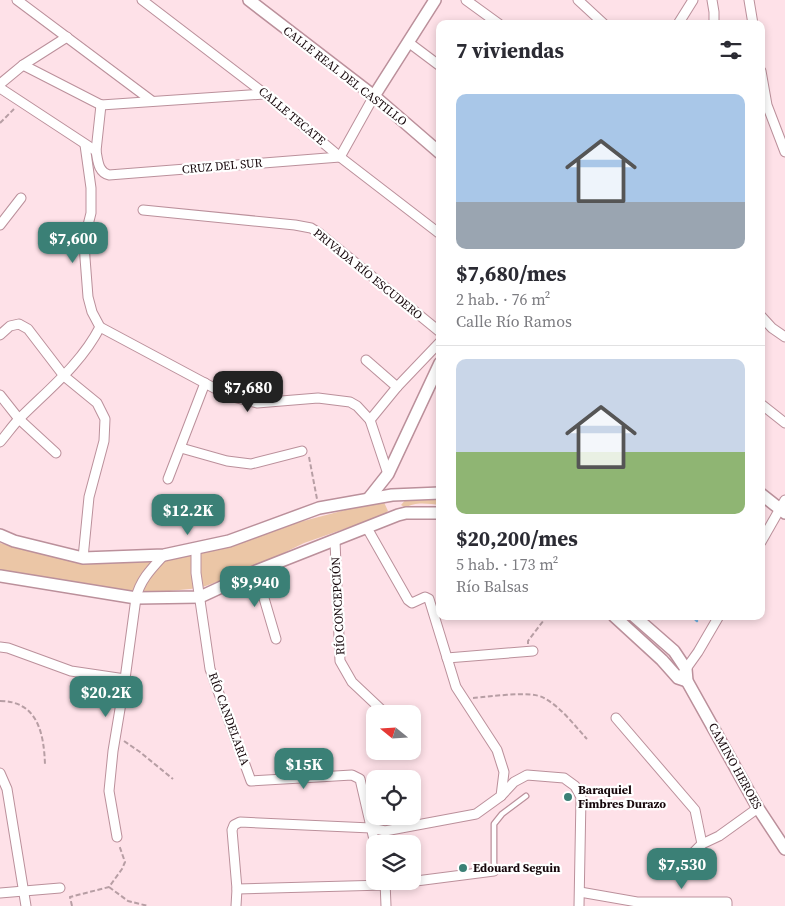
<!DOCTYPE html>
<html lang="es">
<meta charset="utf-8">
<style>
body{margin:0;font-family:"Source Serif 4",serif;background:#f2f2f3;color:#2b2b33;height:100vh;display:flex;flex-direction:column;font-size:19px;white-space:nowrap}
*{box-sizing:border-box;margin:0}
p{font-size:16px;color:#7c7c81}
.icon{flex:none;width:28px;height:28px;fill:none;stroke:currentColor;stroke-width:2;stroke-linecap:round;stroke-linejoin:round}
.map{position:relative;flex:1;overflow:hidden}
.details{position:absolute;left:436px;top:20px;width:329px;height:600px;display:flex;flex-direction:column;background:#fff;border-radius:10px;box-shadow:0 2px 8px #0003}
.details>*{flex:none}
.needle{width:32px;rotate:288deg}
.buttons{position:absolute;left:366px;top:705px;display:grid;gap:10px}
.buttons a{display:grid;place-items:center;width:55px;height:55px;border-radius:10px;background:#fff;box-shadow:0 2px 8px #0003;font-size:25px}
.price{position:absolute;translate:-50% -42px;padding:0 11px;border-radius:10px;background:#3b8076;color:#fff;font-size:16px;line-height:32px;filter:drop-shadow(0 1px 2px #0008)}
.price::after{content:'';position:absolute;left:50%;top:30px;width:15px;height:11px;margin-left:-8px;background:inherit;clip-path:polygon(0 0,100% 0,50% 100%)}
.price.selected{background:#222;color:#fff}
ul{padding:0;list-style:none}
li{display:grid;align-content:center;gap:10px;height:265px;padding:0 20px}
li+li{border-top:1px solid #e1e1e2}
li span{display:grid;place-items:center;height:155px;border-radius:10px;color:#555}
li>.icon{margin-inline-start:auto}
span .icon{width:90px;height:90px;fill:#fffc;stroke-width:1}
li b{font-size:21px}
h2{display:flex;justify-content:space-between;align-items:center;height:60px;padding:0 20px;font-size:21px}
.map>svg:first-child{display:block}
.green{fill:#ebc6a6}
.lines{fill:none;stroke-linecap:round;stroke-linejoin:round}
.stream{stroke:#73b1e0;stroke-width:2.5}
.service-casing{stroke:#bb909b;stroke-width:7}
.minor-casing{stroke:#bb909b;stroke-width:11}
.tertiary-casing{stroke:#bb909b;stroke-width:14}
.path{stroke:#b79ea4;stroke-width:2;stroke-dasharray:5 2.5;stroke-linecap:butt}
.service{stroke:#fff;stroke-width:4.5}
.minor{stroke:#fff;stroke-width:9}
.tertiary{stroke:#fff;stroke-width:11}
.poi-dot{fill:#3b8076;stroke:#fff;stroke-width:2}
.labels{text-anchor:middle;dominant-baseline:central;stroke-width:4.5;stroke-linejoin:round;paint-order:stroke}
.street-label{font-size:12px;fill:#16070b;stroke:#fff}
.poi-label{font-size:12px;font-weight:bold;fill:#16070b;stroke:#fff;text-anchor:start}
</style>
<div class="map">
<svg width="785" height="906" viewBox="0 0 785 906">
<rect width="100%" height="100%" fill="#fee1e8"/>
<g class="green">
<path d="M440,495V505C430,504 414,501 406,508L401,505L408,497Z"/>
<path d="M383,500L388,511L384,515L304,543L247,571L200,588L148,593L92,588L0,571V543L82,564L189,556L296,523Z"/>
</g>
<g class="lines">
<path class="stream" d="M692,616L697,621"/>
<defs>
<path id="service" d="M494,871V824L502,814L526,796"/>
<g id="minor">
<path d="M17,0L152,101"/>
<path d="M142,0L265,94L340,157L440,234"/>
<path d="M466,0L499,24"/>
<path d="M578,0L604,24"/>
<path d="M712,0L714,12V24"/>
<path d="M749,0L753,24"/>
<path d="M678,24L693,0"/>
<path d="M408,42L440,66"/>
<path d="M23,65L101,105"/>
<path d="M761,71L767,105L785,152"/>
<path d="M0,84L23,65L67,37"/>
<path d="M0,88L96,151C98,161 98,172 109,175L340,157L374,96"/>
<path d="M101,105L265,94"/>
<path d="M96,151L101,105"/>
<path d="M143,210L295,225L311,228L319,233L440,332"/>
<path d="M0,225L21,198"/>
<path d="M761,316L772,328L785,337"/>
<path d="M100,327L229,396L257,403L318,398L350,402L357,406L370,420L388,474"/>
<path d="M0,335L10,326L19,324L28,329L64,376L97,403L105,419L104,441L89,497L83,558"/>
<path d="M366,360L397,387"/>
<path d="M0,395L19,419L56,453"/>
<path d="M761,404L785,423"/>
<path d="M370,420L397,387L440,342"/>
<path d="M0,442C7,434 13,425 20,418C49,389 81,364 100,327L92,312L88,297L85,258L84,241L91,213V188L85,145"/>
<path d="M181,448L227,461L251,464L302,451"/>
<path d="M168,479L205,383"/>
<path d="M335,541L340,661L352,682L386,714"/>
<path d="M761,542L785,500"/>
<path d="M196,548V573L210,669L251,781L352,775L360,779L375,844"/>
<path d="M256,571L276,639"/>
<path d="M0,647L8,648L71,671L125,679"/>
<path d="M447,658L533,651"/>
<path d="M683,673L698,652L719,616"/>
<path d="M616,718L695,810L702,844"/>
<path d="M412,739L413,740"/>
<path d="M0,773L7,789L26,906"/>
<path d="M501,796L514,782L527,775L564,778L575,786L581,797L579,906"/>
<path d="M117,837L109,791L113,751L125,679L136,598C140,580 152,568 164,555"/>
<path d="M692,854L702,844L719,836L758,808"/>
<path d="M385,881L386,906"/>
<path d="M237,889L385,885L494,871"/>
<path d="M580,892L637,902H727V906"/>
<path d="M0,893L60,888"/>
<path d="M236,906L237,889L232,830L234,825L240,822L371,828L385,831L476,814L501,796L504,772L497,750L456,687L429,599L425,597L412,603L408,600L367,528"/>
</g>
<g id="tertiary">
<path d="M249,0L374,96L440,153"/>
<path d="M374,96L435,0"/>
<path d="M761,494L785,513"/>
<path d="M369,498L388,474L440,363"/>
<path d="M0,535L14,541L83,558L164,555L229,541L319,508L392,495L440,493"/>
<path d="M0,576L136,598L200,597L256,571L398,515L406,513H440"/>
<path d="M614,616L662,660L678,678L687,681"/>
<path d="M634,616L674,651L686,669L687,681L758,808L785,849"/>
</g>
</defs>
<use href="#service" class="service-casing"/>
<use href="#minor" class="minor-casing"/>
<use href="#tertiary" class="tertiary-casing"/>
<g class="path">
<path d="M0,123L14,109"/>
<path d="M309,457L317,499"/>
<path d="M528,644V641L547,616"/>
<path d="M473,698C489,697 531,690 544,698C561,707 574,725 587,739"/>
<path d="M0,701C38,701 44,734 45,765"/>
<path d="M124,741L140,752L173,779"/>
<path d="M109,887L128,901L148,906"/>
<path d="M72,906L70,897L109,887L122,869L125,862L119,845"/>
</g>
<use href="#service" class="service"/>
<use href="#minor" class="minor"/>
<use href="#tertiary" class="tertiary"/>
</g>
<g class="poi-dot">
<circle cx="568" cy="797" r="5"/>
<circle cx="463" cy="868" r="5"/>
</g>
<g class="labels">
<g class="street-label">
<text transform="translate(345 76) rotate(38)">CALLE REAL DEL CASTILLO</text>
<text transform="translate(292 116) rotate(40)">CALLE TECATE</text>
<text transform="translate(222 166) rotate(-5)">CRUZ DEL SUR</text>
<text transform="translate(368 274) rotate(39)">PRIVADA RÍO ESCUDERO</text>
<text transform="translate(338 606) rotate(-93)">RÍO CONCEPCIÓN</text>
<text transform="translate(229 719) rotate(70)">RÍO CANDELARIA</text>
<text transform="translate(735 766) rotate(61)">CAMINO HEROES</text>
</g>
<g class="poi-label">
<text x="578" y="790">Baraquiel<tspan x="578" dy="14">Fimbres Durazo</tspan></text>
<text x="473" y="868">Edouard Seguin</text>
</g>
</g>
</svg>
<div class="buttons">
<a><svg class="needle" viewBox="-14 -14 28 28"><path d="M0-13l5 13h-10z" fill="#e53935"/><path d="M0 13l5-13h-10z" fill="#7c7c81"/></svg></a>
<a><svg class="icon" aria-label="locate" viewBox="0 0 24 24"><circle cx="12" cy="12" r="6"/><path d="M12 2v4M12 18v4M2 12h4M18 12h4"/></svg></a>
<a><svg class="icon" aria-label="layers" viewBox="0 0 24 24"><path d="M12 4l9 5-9 5-9-5zM3 14l9 5 9-5"/></svg></a>
</div>
<b class="price" style="left:73px;top:264px">$7,600</b>
<b class="price selected" style="left:248px;top:413px">$7,680</b>
<b class="price" style="left:188px;top:536px">$12.2K</b>
<b class="price" style="left:255px;top:608px">$9,940</b>
<b class="price" style="left:106px;top:718px">$20.2K</b>
<b class="price" style="left:304px;top:790px">$15K</b>
<b class="price" style="left:682px;top:890px">$7,530</b>
<section class="details">
<h2>7 viviendas<svg class="icon" aria-label="filters" viewBox="0 0 24 24"><path d="M4 7h16M4 17h16"/><circle cx="9" cy="7" r="2"/><circle cx="15" cy="17" r="2"/></svg></h2>
<ul>
<li><span style="background:linear-gradient(#a9c7e8 70%,#9aa5b1 0)"><svg class="icon" aria-label="home" viewBox="0 0 24 24"><path d="M3 11l9-7 9 7M6 9v11h12V9"/></svg></span><div><b>$7,680/mes</b><p>2 hab. · 76 m²</p><p>Calle Río Ramos</p></div></li>
<li><span style="background:linear-gradient(#c9d6e8 60%,#8fb573 0)"><svg class="icon" aria-label="home" viewBox="0 0 24 24"><path d="M3 11l9-7 9 7M6 9v11h12V9"/></svg></span><div><b>$20,200/mes</b><p>5 hab. · 173 m²</p><p>Río Balsas</p></div></li>
</ul>
</section>
</div>
